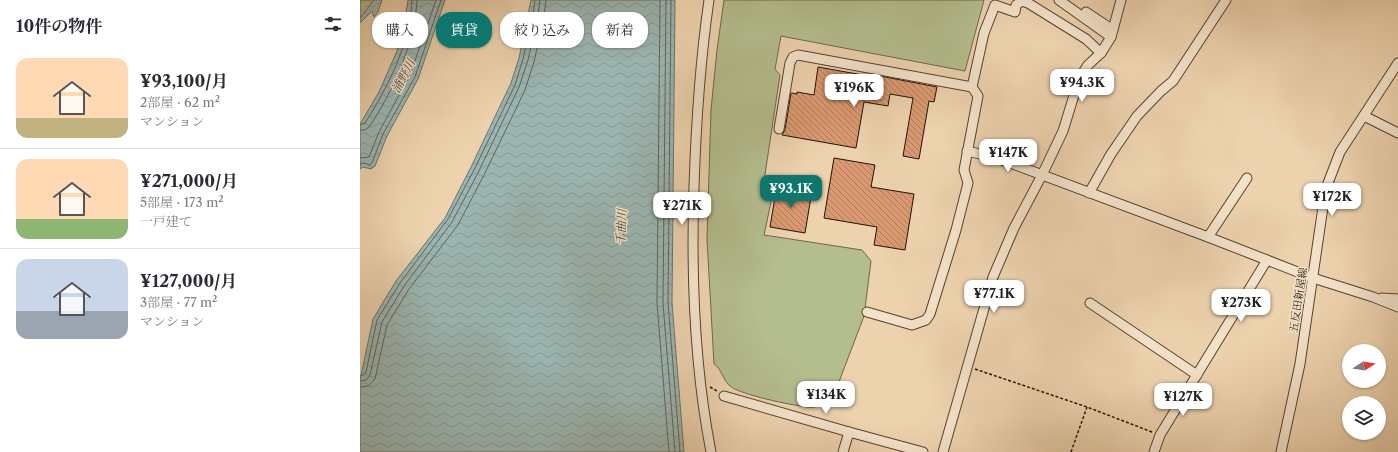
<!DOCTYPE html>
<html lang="ja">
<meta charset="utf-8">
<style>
body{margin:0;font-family:"Libre Caslon Text","Noto Serif JP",serif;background:#f2f2f3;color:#2b2b33;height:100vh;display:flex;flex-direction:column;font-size:15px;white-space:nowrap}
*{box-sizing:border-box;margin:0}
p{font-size:13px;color:#7c7c81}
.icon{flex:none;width:22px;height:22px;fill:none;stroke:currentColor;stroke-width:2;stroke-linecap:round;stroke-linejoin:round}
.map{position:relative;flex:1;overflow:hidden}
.drawer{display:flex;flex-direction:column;background:#fff;width:360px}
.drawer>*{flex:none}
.top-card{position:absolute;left:12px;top:12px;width:380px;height:36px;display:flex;gap:8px}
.needle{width:26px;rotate:78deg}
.controls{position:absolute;left:982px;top:344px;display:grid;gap:8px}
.controls a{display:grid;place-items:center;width:44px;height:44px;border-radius:50%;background:#fff;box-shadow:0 1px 3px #0004;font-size:20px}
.price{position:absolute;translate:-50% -34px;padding:0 9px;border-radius:8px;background:#fff;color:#222;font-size:13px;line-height:26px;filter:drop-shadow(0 1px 2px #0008)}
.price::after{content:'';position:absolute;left:50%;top:24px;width:12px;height:9px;margin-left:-6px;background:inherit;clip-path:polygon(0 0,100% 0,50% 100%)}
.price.current{background:#0f766e;color:#fff}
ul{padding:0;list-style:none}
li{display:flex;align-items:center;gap:12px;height:100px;padding:0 16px}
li+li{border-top:1px solid #e1e1e2}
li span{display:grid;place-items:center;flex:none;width:112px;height:80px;border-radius:12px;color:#555}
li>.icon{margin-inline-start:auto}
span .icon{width:48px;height:48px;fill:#fffc;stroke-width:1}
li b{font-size:17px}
h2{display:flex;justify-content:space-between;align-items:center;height:48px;padding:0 16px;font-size:17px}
.tag{padding:0 14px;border-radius:16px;background:#fff;box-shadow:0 1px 3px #0004;font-size:14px;line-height:36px}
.tag.current{background:#0f766e;color:#fff}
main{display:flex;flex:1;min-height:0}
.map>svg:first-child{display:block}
.green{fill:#b4bd8e;stroke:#6c674a}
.park{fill:url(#park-dots);stroke:#6c674a}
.water{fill:url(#water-waves);stroke:#6b746d}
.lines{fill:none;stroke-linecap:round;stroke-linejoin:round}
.shore{stroke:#5f645c;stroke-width:1}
.building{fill:url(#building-back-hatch);stroke:#231106}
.minor-casing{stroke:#564130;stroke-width:11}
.path{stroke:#231106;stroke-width:1.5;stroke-dasharray:3 2;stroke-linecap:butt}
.minor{stroke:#f3e2ca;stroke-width:9}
.labels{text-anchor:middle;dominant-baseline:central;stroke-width:3;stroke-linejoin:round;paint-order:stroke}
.street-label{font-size:11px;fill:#231106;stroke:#f3e2ca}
.water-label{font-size:12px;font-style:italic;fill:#4d4b42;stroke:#f3e2ca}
</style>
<main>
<section class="drawer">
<h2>10件の物件<svg class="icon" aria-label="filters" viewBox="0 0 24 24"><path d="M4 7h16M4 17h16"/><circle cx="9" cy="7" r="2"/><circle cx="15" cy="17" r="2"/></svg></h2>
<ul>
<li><span style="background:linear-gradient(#ffd9b3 75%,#c2b280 0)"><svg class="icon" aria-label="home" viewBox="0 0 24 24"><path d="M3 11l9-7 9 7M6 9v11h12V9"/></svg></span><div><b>¥93,100/月</b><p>2部屋 · 62 m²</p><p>マンション</p></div></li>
<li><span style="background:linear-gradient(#ffd9b3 75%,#8fb573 0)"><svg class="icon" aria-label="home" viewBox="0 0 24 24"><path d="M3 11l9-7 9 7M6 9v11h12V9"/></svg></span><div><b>¥271,000/月</b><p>5部屋 · 173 m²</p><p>一戸建て</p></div></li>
<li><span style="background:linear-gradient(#c9d6e8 65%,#9aa5b1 0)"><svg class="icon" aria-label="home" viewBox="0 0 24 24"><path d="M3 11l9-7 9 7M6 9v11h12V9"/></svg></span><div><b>¥127,000/月</b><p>3部屋 · 77 m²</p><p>マンション</p></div></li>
</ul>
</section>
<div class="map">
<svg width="1038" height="452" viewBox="0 0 1038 452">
<defs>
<pattern id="park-dots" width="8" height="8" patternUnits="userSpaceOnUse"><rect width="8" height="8" fill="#b4bd8e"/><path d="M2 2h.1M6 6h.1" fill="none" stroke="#9aa179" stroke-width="1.8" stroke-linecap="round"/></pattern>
<pattern id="water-waves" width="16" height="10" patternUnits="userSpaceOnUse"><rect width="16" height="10" fill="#9bb6b2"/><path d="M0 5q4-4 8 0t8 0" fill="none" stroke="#859b98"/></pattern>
<pattern id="building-back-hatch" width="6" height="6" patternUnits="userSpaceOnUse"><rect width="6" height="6" fill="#da9971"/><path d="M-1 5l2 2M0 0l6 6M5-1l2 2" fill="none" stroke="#b07b5b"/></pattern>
</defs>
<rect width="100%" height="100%" fill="#edd2ae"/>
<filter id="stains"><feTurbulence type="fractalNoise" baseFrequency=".005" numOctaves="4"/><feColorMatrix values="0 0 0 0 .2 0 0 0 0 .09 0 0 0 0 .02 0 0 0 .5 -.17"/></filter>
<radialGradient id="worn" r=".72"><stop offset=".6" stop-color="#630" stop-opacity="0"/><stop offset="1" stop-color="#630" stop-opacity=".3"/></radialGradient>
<path class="green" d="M364,0H624L605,71L421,36L415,69L420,75L404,181L415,183L404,235L502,250L511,261L504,316L471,403C463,405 455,408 447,407C431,405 381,395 370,386C362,379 362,369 354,364L347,239L351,110L357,50Z"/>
<path class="park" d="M0,0H14L0,18Z"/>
<g class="water">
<path d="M14,0H22L18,12L14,17L12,11L0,23V18Z"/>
<path d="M48,0H85L58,79L27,136L15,166L11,169L3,167L0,169V124L19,92L37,51L45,19Z"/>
<path d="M171,0H315L312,303L324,452H0V380L13,319L36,281L85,218L111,167L151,83L159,58Z"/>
</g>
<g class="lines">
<g class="shore">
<path d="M300,0L297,303L309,452"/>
<path d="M306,0L303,303L315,452"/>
<path d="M311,0L308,303L320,452"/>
<path d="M0,125L5,123C28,87 50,44 52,0"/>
<path d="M0,130H5L9,127C33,92 55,43 57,0"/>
<path d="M0,158L9,157L19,132L50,75L76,0"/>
<path d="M0,164L4,163L10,165L12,163L23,134L55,77L81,0"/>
<path d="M0,376L4,375L6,372L17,320L40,283L88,219L115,168L155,85L163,59L173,14L175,0"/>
<path d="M0,381L6,380L10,375L22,322L44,286L92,222L119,171L159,87L168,60L178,15L180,0"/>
<path d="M0,387L8,386L15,379L27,325L49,289L98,225L125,173L165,90L174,62L184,16L186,0"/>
</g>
</g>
<g class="building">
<path d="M458,67L514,77L515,75L577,87L574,102L569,101L559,159L543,156L553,98L530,94L528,106L504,102L496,148L422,135L425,130L431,93L437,94V92L454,95Z"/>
<path d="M474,158L515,165L511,187L554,194L545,250L514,245L517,227L464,218Z"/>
<path d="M417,185L452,191L445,233L410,227Z"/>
</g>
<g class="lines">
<defs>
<g id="minor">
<path d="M349,0C340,62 336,124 334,187C331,276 334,365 351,452"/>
<path d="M699,0L751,37"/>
<path d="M726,12L753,30"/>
<path d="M1004,116L1038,133"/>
<path d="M419,129L430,63L433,57L438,55L612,87"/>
<path d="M607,151L637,158L848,237L953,278L1013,297L1038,307"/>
<path d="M729,193L751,154L777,116L801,91L813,81L866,0"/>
<path d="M848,237L887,178"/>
<path d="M1022,298L1038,299"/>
<path d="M730,303L837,375"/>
<path d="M507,312L552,325L566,320L570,314L596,230L608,183L604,170L618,96L612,87L624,33L635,5L655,12L656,5L662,1L668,3L726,39L741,53"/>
<path d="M364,396L489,432L563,452"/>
<path d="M483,452L489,432"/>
<path d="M583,452L633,277L654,228L682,175L703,131L719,79L728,65L741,53L751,37L761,0"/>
<path d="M794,452L800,435L907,260"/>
<path d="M921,452L940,364L963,207L968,183L980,152L1038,63"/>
</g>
</defs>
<use href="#minor" class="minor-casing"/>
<g class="path">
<path d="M615,369L727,407L792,432"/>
<path d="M350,387L357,391"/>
<path d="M711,452L727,407"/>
</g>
<use href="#minor" class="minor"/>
</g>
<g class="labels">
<g class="street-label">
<text transform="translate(938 300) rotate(-81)">五反田新屋線</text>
</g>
<g class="water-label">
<text transform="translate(43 76) rotate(-63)">浦野川</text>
<text transform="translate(261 227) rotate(-88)">千曲川</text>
</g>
</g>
<rect width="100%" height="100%" filter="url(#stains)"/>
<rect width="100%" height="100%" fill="url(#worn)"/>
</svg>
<div class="controls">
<a><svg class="needle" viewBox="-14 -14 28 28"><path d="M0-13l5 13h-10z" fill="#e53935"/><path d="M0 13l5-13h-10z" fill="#7c7c81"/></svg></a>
<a><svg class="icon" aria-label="layers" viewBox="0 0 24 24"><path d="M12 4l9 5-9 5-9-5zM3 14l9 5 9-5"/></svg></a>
</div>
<b class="price" style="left:722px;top:103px">¥94.3K</b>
<b class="price" style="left:494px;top:108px">¥196K</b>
<b class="price" style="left:648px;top:173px">¥147K</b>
<b class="price current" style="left:431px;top:209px">¥93.1K</b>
<b class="price" style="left:972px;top:217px">¥172K</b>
<b class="price" style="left:322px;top:226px">¥271K</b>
<b class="price" style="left:634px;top:314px">¥77.1K</b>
<b class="price" style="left:881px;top:323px">¥273K</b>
<b class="price" style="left:466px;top:415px">¥134K</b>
<b class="price" style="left:823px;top:417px">¥127K</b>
<div class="top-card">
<a class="tag">購入</a>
<a class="tag current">賃貸</a>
<a class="tag">絞り込み</a>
<a class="tag">新着</a>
</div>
</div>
</main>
